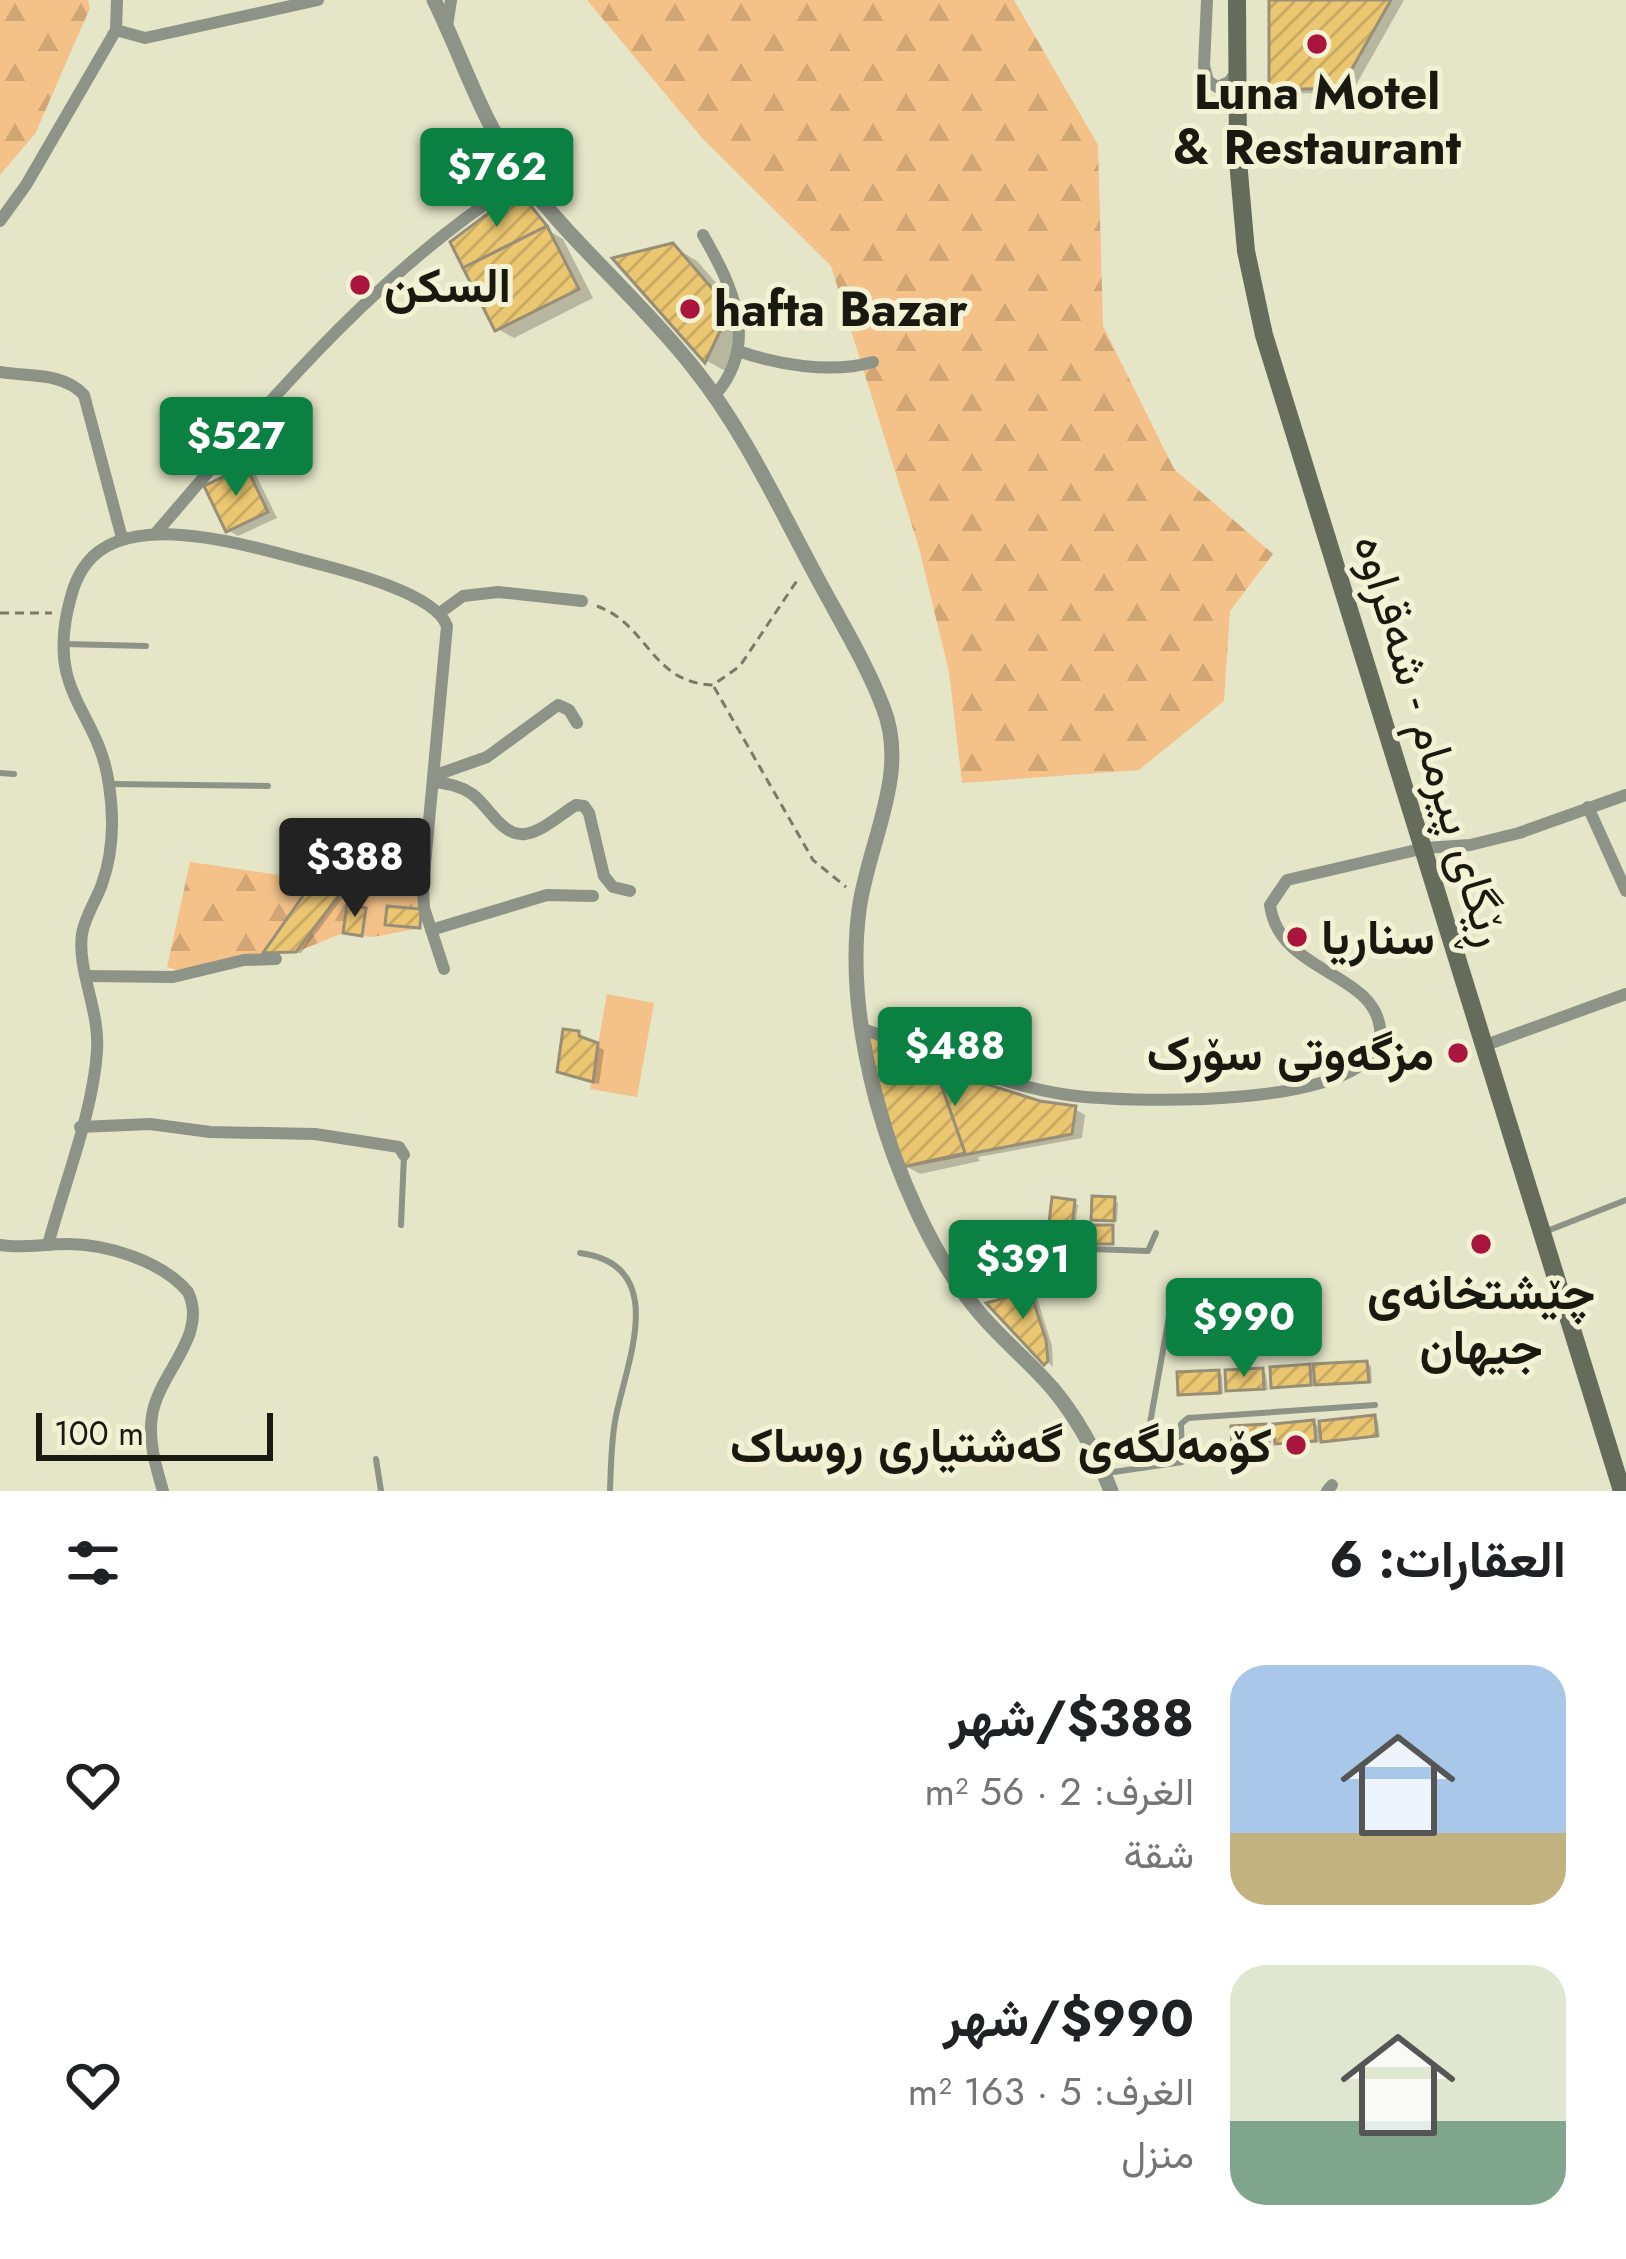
<!DOCTYPE html>
<html lang="ar">
<meta charset="utf-8">
<style>
body{margin:0;font-family:Jost,Vazirmatn,sans-serif;background:#f2f2f2;color:#202124;direction:rtl;height:100vh;display:flex;flex-direction:column;font-size:45px;white-space:nowrap}
*{box-sizing:border-box;margin:0}
p{font-size:39px;color:#757577}
.icon{flex:none;width:66px;height:66px;fill:none;stroke:currentColor;stroke-width:2;stroke-linecap:round;stroke-linejoin:round}
.map{position:relative;height:1491px;overflow:hidden;direction:ltr}
.details{display:flex;flex-direction:column;background:#fff;flex:1}
.details>*{flex:none}
.scale{position:absolute;left:36px;bottom:30px;width:237px;box-sizing:border-box;padding-left:12px;border:6px solid #19190f;border-top:0;font-size:33px;line-height:42px;white-space:nowrap;color:#19190f;-webkit-text-stroke:9px #f3f2d5;paint-order:stroke}
.price{position:absolute;translate:-50% -102px;padding:0 27px;border-radius:12px;background:#0b8043;color:#fff;font-size:39px;line-height:78px;filter:drop-shadow(0 3px 6px #0008)}
.price::after{content:'';position:absolute;left:50%;top:72px;width:36px;height:27px;margin-left:-18px;background:inherit;clip-path:polygon(0 0,100% 0,50% 100%)}
.price.current{background:#222;color:#fff}
ul{padding:0;list-style:none}
li{display:flex;align-items:center;gap:36px;height:300px;padding:0 60px}
li span{display:grid;place-items:center;flex:none;width:336px;height:240px;border-radius:36px;color:#555}
li>.icon{margin-inline-start:auto}
span .icon{width:144px;height:144px;fill:#fffc;stroke-width:1}
li b{font-size:51px}
h2{display:flex;justify-content:space-between;align-items:center;height:144px;padding:0 60px;font-size:51px}
.map>svg:first-child{display:block}
.green{fill:#f4c188}
.forest{fill:url(#forest-firs)}
.shadow{fill:#0003}
.building{fill:url(#building-hatch);stroke:#998f76;stroke-width:3}
.lines{fill:none;stroke-linecap:round;stroke-linejoin:round}
.path{stroke:#7a7a67;stroke-width:3;stroke-dasharray:9 6;stroke-linecap:butt}
.service{stroke:#8e9387;stroke-width:6}
.minor{stroke:#8e9387;stroke-width:12}
.tertiary{stroke:#8e9387;stroke-width:15}
.secondary{stroke:#666c5c;stroke-width:18}
.poi-dot{fill:#aa153d;stroke:#f3f2d5;stroke-width:4.5}
.labels{text-anchor:middle;dominant-baseline:central;stroke-width:10;stroke-linejoin:round;paint-order:stroke}
.poi-label{font-size:48px;font-weight:bold;fill:#19190f;stroke:#f3f2d5;text-anchor:start}
.street-label{font-size:48px;fill:#19190f;stroke:#f3f2d5}
</style>
<div class="map">
<svg width="1626" height="1491" viewBox="0 0 1626 1491">
<defs>
<pattern id="forest-firs" width="22" height="20" patternUnits="userSpaceOnUse" patternTransform="scale(3)"><rect width="22" height="20" fill="#f4c188"/><path d="M5 1l3.5 6h-7zM16 11l3.5 6h-7z" fill="#d1a574"/></pattern>
<pattern id="building-hatch" width="6" height="6" patternUnits="userSpaceOnUse" patternTransform="scale(3)"><rect width="6" height="6" fill="#ebc772"/><path d="M-1 1l2-2M0 6l6-6M5 7l2-2" fill="none" stroke="#c9aa62"/></pattern>
</defs>
<rect width="100%" height="100%" fill="#e5e5c8"/>
<path class="green" d="M607,994L654,1003L637,1097L590,1089Z"/>
<g class="forest">
<path d="M0,0H88L90,8L35,134L0,175Z"/>
<path d="M587,0H1014L1098,145L1103,326L1174,469L1273,554L1230,611L1224,701L1139,770L962,783L949,672L919,548L831,266L702,138Z"/>
<path d="M190,862L314,880L263,953L177,970L167,967Z"/>
<path d="M349,882L421,892L420,928L373,937L343,933L296,952Z"/>
</g>
<g class="shadow">
<path d="M1272,0H1404L1352,92L1282,94L1272,88Z"/>
<path d="M522,199L530,204L551,232L563,239L593,298L514,338L498,329Z"/>
<path d="M672,246L697,261L746,317L744,345L731,374L707,361L618,260Z"/>
<path d="M246,469L256,475L277,518L238,536L228,530Z"/>
<path d="M316,883L351,887L301,953L267,952Z"/>
<path d="M578,1034L604,1050L599,1084L577,1078Z"/>
<path d="M929,1056L976,1084L1039,1104L1075,1109L1085,1115L1082,1138L978,1157L980,1161L920,1174L904,1165Z"/>
<path d="M1114,1200L1118,1203L1117,1222L1094,1218Z"/>
<path d="M1074,1202L1078,1205L1073,1243L1054,1241Z"/>
<path d="M1030,1294L1037,1298L1052,1346L1053,1367L991,1304Z"/>
<path d="M1367,1364L1371,1366L1372,1383L1322,1386L1314,1381V1386H1274L1309,1367L1317,1372Z"/>
<path d="M1262,1371L1266,1374L1268,1390H1229Z"/>
<path d="M1218,1373L1222,1375L1223,1394L1181,1393Z"/>
<path d="M1374,1418L1378,1421L1380,1437L1328,1442L1319,1437V1442L1278,1443L1314,1423L1323,1429Z"/>
<path d="M1266,1427L1270,1429L1271,1446L1235,1445Z"/>
</g>
<g class="building">
<path d="M1269,0H1391L1341,88L1269,90Z"/>
<path d="M515,193L523,196L547,226L463,268L450,242Z"/>
<path d="M547,226L579,289L495,331L463,268Z"/>
<path d="M673,243L722,300L720,331L705,363L612,258Z"/>
<path d="M246,466L268,512L226,532L204,486Z"/>
<path d="M314,880L349,882L296,952L263,953Z"/>
<path d="M347,905L366,908L362,936L343,933Z"/>
<path d="M387,906L421,909L420,928L385,925Z"/>
<path d="M563,1029L579,1031V1036L598,1043L593,1082L557,1072Z"/>
<path d="M863,1029L977,1081L1040,1101L1076,1106L1072,1134L902,1167Z"/>
<path d="M863,1029L930,1053L965,1153L902,1167Z"/>
<path d="M1092,1196L1115,1197L1114,1221L1091,1220Z"/>
<path d="M1052,1197L1075,1200L1070,1243L1047,1240Z"/>
<rect x="1091" y="1225" width="22" height="19"/>
<path d="M1030,1291L1046,1340L1048,1361L1044,1365L986,1303Z"/>
<path d="M1367,1361L1369,1382L1315,1385L1313,1364Z"/>
<path d="M1310,1364L1311,1385L1271,1388L1270,1367Z"/>
<path d="M1263,1368L1264,1389L1226,1391L1225,1370Z"/>
<path d="M1219,1370L1220,1393L1178,1395L1177,1372Z"/>
<path d="M1375,1415L1377,1436L1321,1442L1319,1421Z"/>
<path d="M1314,1420L1316,1441L1275,1444L1273,1424Z"/>
<path d="M1266,1424L1268,1445L1232,1447L1231,1426Z"/>
</g>
<g class="lines">
<g class="path">
<path d="M597,606C649,625 651,683 713,685L740,666L798,579"/>
<path d="M0,613H52"/>
<path d="M714,687L813,860L846,887"/>
</g>
<g class="service">
<path d="M65,644L146,646"/>
<path d="M0,773L14,774"/>
<path d="M109,784L268,786"/>
<path d="M401,1225L404,1155"/>
<path d="M1547,1231L1626,1200"/>
<path d="M580,1253C669,1265 628,1358 616,1416C611,1440 611,1466 610,1491"/>
<path d="M951,1269L993,1253L1035,1247L1148,1251L1156,1233"/>
<path d="M376,1459L381,1491"/>
<path d="M1142,1468L1170,1311"/>
<path d="M1107,1473L1182,1462L1181,1424L1188,1418L1375,1405"/>
</g>
<g class="minor">
<path d="M1207,0L1204,66L1208,81L1217,87L1229,82L1237,71"/>
<path d="M447,26L451,0"/>
<path d="M116,30L145,38L318,0"/>
<path d="M0,221L26,185L116,30L117,0"/>
<path d="M703,235C733,287 760,344 715,395"/>
<path d="M738,351C779,365 831,374 873,362"/>
<path d="M0,372C29,377 63,372 84,395L122,538"/>
<path d="M155,534C268,403 376,271 524,178"/>
<path d="M441,612L463,596L498,592L582,601"/>
<path d="M436,775L487,757L558,705L569,710L577,723"/>
<path d="M435,782C450,784 460,786 472,794C489,806 502,837 525,834C542,832 561,814 576,805L584,806L589,813L604,876L613,887L630,891"/>
<path d="M1588,807L1626,891"/>
<path d="M431,930L547,895L593,896"/>
<path d="M87,976L173,977L244,960L276,959"/>
<path d="M863,1029C928,1052 994,1083 1062,1094C1113,1103 1390,1113 1380,1028C1373,971 1279,973 1270,905L1287,880L1425,848L1470,845L1519,833L1626,795"/>
<path d="M1486,1045L1626,994"/>
<path d="M80,1127L150,1124L210,1132L315,1134L399,1147L404,1155"/>
<path d="M0,1245C23,1249 44,1244 67,1244C107,1244 162,1261 188,1292C209,1336 158,1373 152,1416C148,1441 156,1467 163,1491"/>
<path d="M48,1245C64,1184 93,1113 97,1051C100,1010 77,971 82,934C85,916 96,901 102,884C113,853 114,817 109,785C99,712 50,697 67,613C71,595 75,578 87,563C129,509 246,545 303,560C338,569 435,592 447,626L423,886L424,908L444,969"/>
<path d="M1327,1491L1332,1485"/>
</g>
<path class="tertiary" d="M434,0C464,61 482,123 523,178C574,245 641,301 693,367C742,428 776,501 813,570C836,614 865,660 883,707C910,774 868,842 859,910C851,972 860,1038 876,1099C895,1169 931,1254 977,1310C1000,1338 1029,1361 1053,1389C1078,1419 1097,1455 1111,1491"/>
<path class="secondary" d="M1237,0L1238,161L1246,251L1264,335L1622,1491"/>
</g>
<g class="poi-dot">
<circle cx="1317" cy="44" r="12"/>
<circle cx="360" cy="285" r="12"/>
<circle cx="690" cy="309" r="12"/>
<circle cx="1297" cy="937" r="12"/>
<circle cx="1458" cy="1053" r="12"/>
<circle cx="1481" cy="1244" r="12"/>
<circle cx="1296" cy="1445" r="12"/>
</g>
<g class="labels">
<g class="poi-label">
<text x="1317" y="92" text-anchor="middle">Luna Motel<tspan x="1317" dy="55">&amp; Restaurant</tspan></text>
<text x="384" y="285">السكن</text>
<text x="714" y="309">hafta Bazar</text>
<text x="1321" y="937">سناريا</text>
<text x="1434" y="1053" text-anchor="end">مزگەوتی سۆرک</text>
<text x="1481" y="1292" text-anchor="middle">چێشتخانەی<tspan x="1481" dy="55">جیهان</tspan></text>
<text x="1272" y="1445" text-anchor="end">کۆمەلگەی گەشتیاری روساک</text>
</g>
<g class="street-label">
<text transform="translate(1432 740) rotate(73)">ڕێگای پیرمام - شەقراوە</text>
</g>
</g>
</svg>
<div class="scale">100 m</div>
<b class="price" style="left:497px;top:230px">$762</b>
<b class="price" style="left:236px;top:499px">$527</b>
<b class="price current" style="left:355px;top:920px">$388</b>
<b class="price" style="left:955px;top:1109px">$488</b>
<b class="price" style="left:1023px;top:1322px">$391</b>
<b class="price" style="left:1244px;top:1380px">$990</b>
</div>
<section class="details">
<h2>العقارات: 6<svg class="icon" aria-label="filters" viewBox="0 0 24 24"><path d="M4 7h16M4 17h16"/><circle cx="9" cy="7" r="2"/><circle cx="15" cy="17" r="2"/></svg></h2>
<ul>
<li><span style="background:linear-gradient(#a9c7e8 70%,#c2b280 0)"><svg class="icon" aria-label="home" viewBox="0 0 24 24"><path d="M3 11l9-7 9 7M6 9v11h12V9"/></svg></span><div><b>$388/شهر</b><p>الغرف: 2 · 56 m²</p><p>شقة</p></div><svg class="icon" aria-label="heart" viewBox="0 0 24 24"><path d="M12 20l-8-8c-3-5 5-10 8-4 3-6 11-1 8 4z"/></svg></li>
<li><span style="background:linear-gradient(#dfe7d0 65%,#7fa58c 0)"><svg class="icon" aria-label="home" viewBox="0 0 24 24"><path d="M3 11l9-7 9 7M6 9v11h12V9"/></svg></span><div><b>$990/شهر</b><p>الغرف: 5 · 163 m²</p><p>منزل</p></div><svg class="icon" aria-label="heart" viewBox="0 0 24 24"><path d="M12 20l-8-8c-3-5 5-10 8-4 3-6 11-1 8 4z"/></svg></li>
</ul>
</section>
